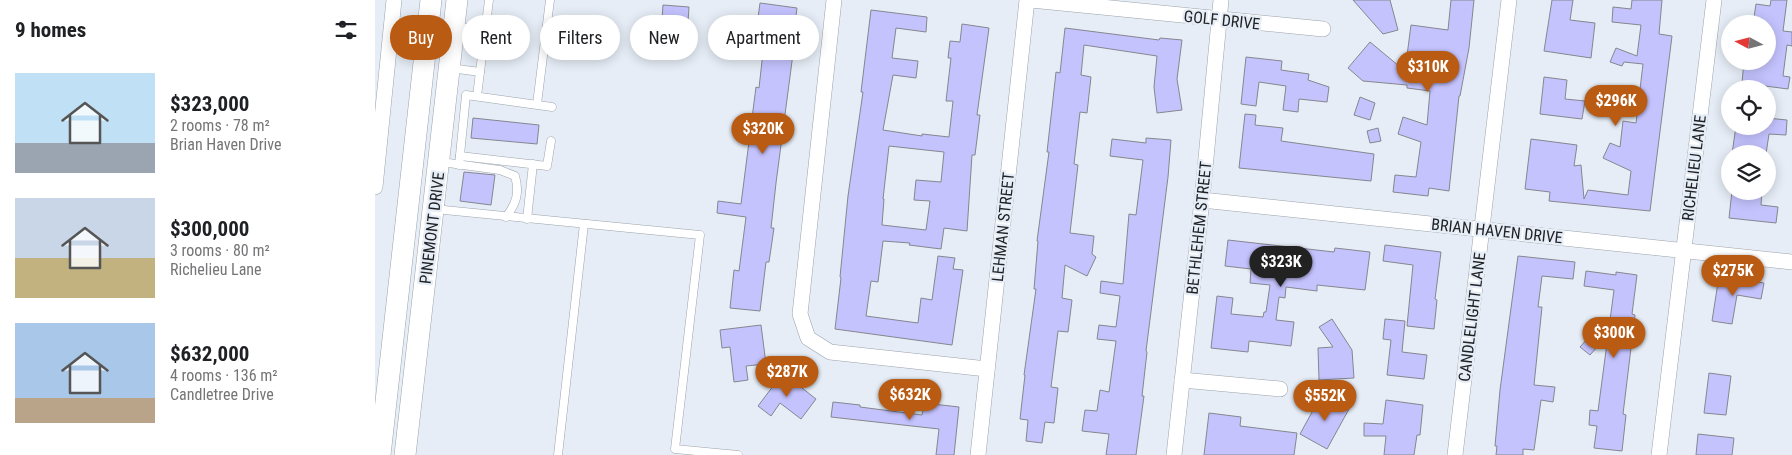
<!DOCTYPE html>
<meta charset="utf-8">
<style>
body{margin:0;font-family:"Roboto Condensed",sans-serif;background:#f2f2f2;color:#202124;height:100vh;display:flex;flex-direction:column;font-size:19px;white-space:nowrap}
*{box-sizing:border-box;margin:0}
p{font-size:16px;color:#757577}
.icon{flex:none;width:28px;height:28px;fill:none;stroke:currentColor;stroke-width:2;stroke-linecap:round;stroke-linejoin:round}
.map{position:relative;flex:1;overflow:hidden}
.panel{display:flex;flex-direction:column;background:#fff;width:375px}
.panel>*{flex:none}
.banner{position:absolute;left:15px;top:15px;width:475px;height:45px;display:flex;gap:10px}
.needle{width:32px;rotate:277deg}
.controls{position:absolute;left:1346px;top:15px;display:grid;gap:10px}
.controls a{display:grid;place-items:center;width:55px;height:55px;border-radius:50%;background:#fff;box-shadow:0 2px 12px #0003;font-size:25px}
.price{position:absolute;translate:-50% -42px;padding:0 11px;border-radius:18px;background:#ba5b13;color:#fff;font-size:16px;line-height:32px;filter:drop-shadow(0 1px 2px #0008)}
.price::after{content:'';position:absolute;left:50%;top:30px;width:15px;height:11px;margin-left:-8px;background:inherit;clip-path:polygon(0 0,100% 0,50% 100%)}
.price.on{background:#222;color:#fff}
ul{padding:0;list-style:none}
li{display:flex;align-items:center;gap:15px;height:125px;padding:0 15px}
li span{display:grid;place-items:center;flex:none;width:140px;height:100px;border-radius:0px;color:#555}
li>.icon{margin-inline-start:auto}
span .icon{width:60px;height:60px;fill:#fffc;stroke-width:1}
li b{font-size:21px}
h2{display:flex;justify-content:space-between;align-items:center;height:60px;padding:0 15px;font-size:21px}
.pill{padding:0 18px;border-radius:22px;background:#fff;box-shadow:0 2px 12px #0003;font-size:18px;line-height:45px}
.pill.on{background:#ba5b13;color:#fff}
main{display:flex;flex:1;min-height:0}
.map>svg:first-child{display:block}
.building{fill:#c5c3fe;stroke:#86868f;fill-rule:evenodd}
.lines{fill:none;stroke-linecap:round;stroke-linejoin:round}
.service-casing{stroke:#9ca3ab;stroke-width:9}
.minor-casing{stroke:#9ca3ab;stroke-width:16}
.secondary-casing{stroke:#9ca3ab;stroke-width:22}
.service{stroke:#fff;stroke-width:8}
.minor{stroke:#fff;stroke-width:15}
.secondary{stroke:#fff;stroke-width:21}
.labels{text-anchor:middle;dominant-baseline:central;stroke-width:4.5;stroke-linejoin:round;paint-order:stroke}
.street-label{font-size:16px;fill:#202326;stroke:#e6edf6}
</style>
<main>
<section class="panel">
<h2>9 homes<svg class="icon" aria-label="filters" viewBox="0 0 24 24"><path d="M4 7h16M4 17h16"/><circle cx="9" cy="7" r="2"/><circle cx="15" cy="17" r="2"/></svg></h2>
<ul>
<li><span style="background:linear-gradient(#bfe0f5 70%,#9aa5b1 0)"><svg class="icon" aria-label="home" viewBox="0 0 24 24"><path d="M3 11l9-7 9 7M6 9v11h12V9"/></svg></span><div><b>$323,000</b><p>2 rooms · 78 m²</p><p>Brian Haven Drive</p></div></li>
<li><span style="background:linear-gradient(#c9d6e8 60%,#c2b280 0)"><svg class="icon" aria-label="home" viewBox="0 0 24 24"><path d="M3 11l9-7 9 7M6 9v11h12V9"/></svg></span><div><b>$300,000</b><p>3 rooms · 80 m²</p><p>Richelieu Lane</p></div></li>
<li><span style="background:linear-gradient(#a9c7e8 75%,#b9a48a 0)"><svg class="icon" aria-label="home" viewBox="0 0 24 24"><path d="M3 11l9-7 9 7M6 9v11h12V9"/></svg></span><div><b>$632,000</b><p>4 rooms · 136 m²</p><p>Candletree Drive</p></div></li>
</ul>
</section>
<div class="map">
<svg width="1417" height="455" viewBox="0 0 1417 455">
<rect width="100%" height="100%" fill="#e6edf6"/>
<g class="building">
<path d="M978,0H1015L1023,30L1008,34Z"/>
<path d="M1076,0H1099L1094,48L1085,96H1084L1074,191L1054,188L1053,196L1018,192L1020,175L1041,177L1046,142L1023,134L1028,117L1052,125L1055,91L1032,88V85L988,81L973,68L995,42L1030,71L1036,25L1073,30Z"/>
<path d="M1177,0H1198L1195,20L1220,23L1216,58L1169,51Z"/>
<path d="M1257,0H1287L1284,34L1297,36L1275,211L1174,201L1175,192L1150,189L1156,139L1202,145L1199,166L1206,165L1209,199L1213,190L1253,195L1256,171L1228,158L1235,143L1245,147L1248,121L1261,123L1268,64L1249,62L1247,66L1235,62L1241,48L1262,56L1266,25L1237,22L1238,7L1256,9Z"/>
<path d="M1396,0H1412L1408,31L1417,32V46L1412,45L1408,76L1415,77L1413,89L1367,83L1369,61H1392V24H1378L1381,4L1395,6Z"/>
<path d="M385,3L422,8L417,46H419L401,183L396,228H399L394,262H391L385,311L355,308L359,270L364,271L371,217L342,213L343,201L366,204L381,87L384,88L390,34L381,33Z"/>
<path d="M288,5L314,7L312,37L286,35Z"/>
<path d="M496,10L552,17L551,32L521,28L517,58L543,61L541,78L518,75L508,130L547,136V134L574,137L578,101H571L576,58H573L575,41L585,42L587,24L614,28L602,115H605L600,155H597L592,231L569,228L566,249L534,245L535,243L508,241L503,282L496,281L491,316L543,323L546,298L557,300L563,256L580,258L578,269L588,270L577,345L460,329L466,278L465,277L473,196L488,92H486ZM514,146L569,152L566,182L541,180L539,200L555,201L551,230L507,225L509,199H508Z"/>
<path d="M690,28L784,40L785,38L807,40L802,79L807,110L782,113L779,87L782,56L709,45L706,75L716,77L712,113L705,112L699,164L703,165L695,233L719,236L717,254L721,257L712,276L690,265L687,298L697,300L693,332L683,331L676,387L683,388L679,423L670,422L667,443L651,441L653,420L645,419L650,375H649L661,289H659L663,241H662L674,152H672L677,108L681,72L685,73Z"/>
<path d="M871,57L907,61L906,70L934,74L933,80L954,87L952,102L924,99L923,112L908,110L911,86L884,82L881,106L866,104Z"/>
<path d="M1169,77L1192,80L1190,99L1210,101L1207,119L1165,114Z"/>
<path d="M985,97L1000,103L995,120L979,115Z"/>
<path d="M870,114L881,115L880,125L908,128L906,141L999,154L996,181L864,168Z"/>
<path d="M98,118L164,125L162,144L96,138Z"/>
<path d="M1392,118L1412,120L1411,135L1394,134L1391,154H1357L1361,126H1392Z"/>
<path d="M1003,128L1006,141L995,143L992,131Z"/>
<path d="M771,138L796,140L793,177L771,351L772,352L767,396H769L761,455H731L734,434L707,431L710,410L722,411L725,390L734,392L741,341L722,339L724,325L741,327L745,296L725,293L726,281L748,284L754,214L761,215L768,160L735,156L737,139L771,143Z"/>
<path d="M89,172L120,175L116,205L85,201Z"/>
<path d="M1357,191H1387L1386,205L1403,207L1401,223L1354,218Z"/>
<path d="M853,240L959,252L960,248L995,252L990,290L942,285V291L911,287L910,298L904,297L901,320L919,322L916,346L874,341L873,352L836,348L842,296L858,298L856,314L888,317L889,312H891L895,285L875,283L876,269L850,266Z"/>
<path d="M1010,245L1066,252L1060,299L1062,300L1059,329L1032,326L1038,265L1008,261Z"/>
<path d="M1143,256L1200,262L1198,279L1167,276L1163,307H1167L1159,385L1180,387L1178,402L1166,400L1159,450L1148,449V455H1121L1122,446H1120L1125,390Z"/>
<path d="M1211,271L1241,275V272L1262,275L1257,314L1260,315L1248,414L1251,415L1247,451L1219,448L1222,426L1214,425L1215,410L1223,411L1239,290L1209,286Z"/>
<path d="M1344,276L1389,283L1386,299L1362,295L1357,324L1337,321Z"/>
<path d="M957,319L977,350L979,378L944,380L943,348L958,347L944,327Z"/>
<path d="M1010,319L1030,321L1027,352L1052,355L1049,379L1012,375L1016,340L1008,339Z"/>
<path d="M386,325L391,364L371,366L373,380L359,382L355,347L347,348L345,330Z"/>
<path d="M1214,337L1224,345L1215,355L1205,347Z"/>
<path d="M408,373L441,399L426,419L405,403L396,416L383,406Z"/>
<path d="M1334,373L1356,376L1351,415L1329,413Z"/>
<path d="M947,394L974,409L952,449L925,434Z"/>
<path d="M1011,400L1048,405L1045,435H1042L1039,455H1009L1011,436H989V423L1008,424Z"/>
<path d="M458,402L485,405V407L547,415L549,403L584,407L579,455H561L564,429L456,417Z"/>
<path d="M834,413L866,417L865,426L922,433L919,455H829Z"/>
<path d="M1323,434L1359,438L1357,455H1321Z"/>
</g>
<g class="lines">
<defs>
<g id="service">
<path d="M80,26L110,31"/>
<path d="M75,68L105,72"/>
<path d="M102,96L114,0"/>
<path d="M162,104L175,0"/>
<path d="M85,156L172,166L176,141"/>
<path d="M66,162L125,170L140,176C145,193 141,204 131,217"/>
<path d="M84,165L91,95L177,107"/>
<path d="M59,209L325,235L300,449L363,455"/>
<path d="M152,219L158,164"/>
<path d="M183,455L209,224"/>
</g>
<g id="minor">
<path d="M459,0L425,314L433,338L455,352L612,369"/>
<path d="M656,0L948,29"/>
<path d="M0,187L19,0"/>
<path d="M827,200L1417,262"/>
<path d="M807,380L905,389"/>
<path d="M603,455L652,0"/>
<path d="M799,455L827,200L846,0"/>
<path d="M1080,455L1134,0"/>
<path d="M1284,455L1339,0"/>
</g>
<g id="secondary">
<path d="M5,455L56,0"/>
<path d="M30,455L82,0"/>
</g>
</defs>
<use href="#service" class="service-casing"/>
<use href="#minor" class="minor-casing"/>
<use href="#secondary" class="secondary-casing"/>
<use href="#service" class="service"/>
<use href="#minor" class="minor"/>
<use href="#secondary" class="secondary"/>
</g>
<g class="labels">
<g class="street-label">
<text transform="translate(847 20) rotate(6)">GOLF DRIVE</text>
<text transform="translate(1319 168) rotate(-83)">RICHELIEU LANE</text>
<text transform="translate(628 227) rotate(-84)">LEHMAN STREET</text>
<text transform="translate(57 228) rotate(-83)">PINEMONT DRIVE</text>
<text transform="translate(824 228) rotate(-84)">BETHLEHEM STREET</text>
<text transform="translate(1122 231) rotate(6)">BRIAN HAVEN DRIVE</text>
<text transform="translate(1097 317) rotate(-83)">CANDLELIGHT LANE</text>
</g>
</g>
</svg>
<div class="controls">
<a><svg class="needle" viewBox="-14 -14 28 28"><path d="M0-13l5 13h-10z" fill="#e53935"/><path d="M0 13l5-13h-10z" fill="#757577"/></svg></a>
<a><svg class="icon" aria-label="locate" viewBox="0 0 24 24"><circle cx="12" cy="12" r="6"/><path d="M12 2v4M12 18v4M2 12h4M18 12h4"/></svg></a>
<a><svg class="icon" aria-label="layers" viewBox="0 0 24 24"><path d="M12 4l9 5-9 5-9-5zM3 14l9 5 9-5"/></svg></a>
</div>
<b class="price" style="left:1053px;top:93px">$310K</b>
<b class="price" style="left:1241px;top:127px">$296K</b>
<b class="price" style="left:388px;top:155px">$320K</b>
<b class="price on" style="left:906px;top:288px">$323K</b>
<b class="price" style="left:1358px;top:297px">$275K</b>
<b class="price" style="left:1239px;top:359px">$300K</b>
<b class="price" style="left:412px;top:398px">$287K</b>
<b class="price" style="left:535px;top:421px">$632K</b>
<b class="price" style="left:950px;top:422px">$552K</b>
<div class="banner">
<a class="pill on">Buy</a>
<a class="pill">Rent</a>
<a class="pill">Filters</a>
<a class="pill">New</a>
<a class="pill">Apartment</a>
</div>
</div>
</main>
